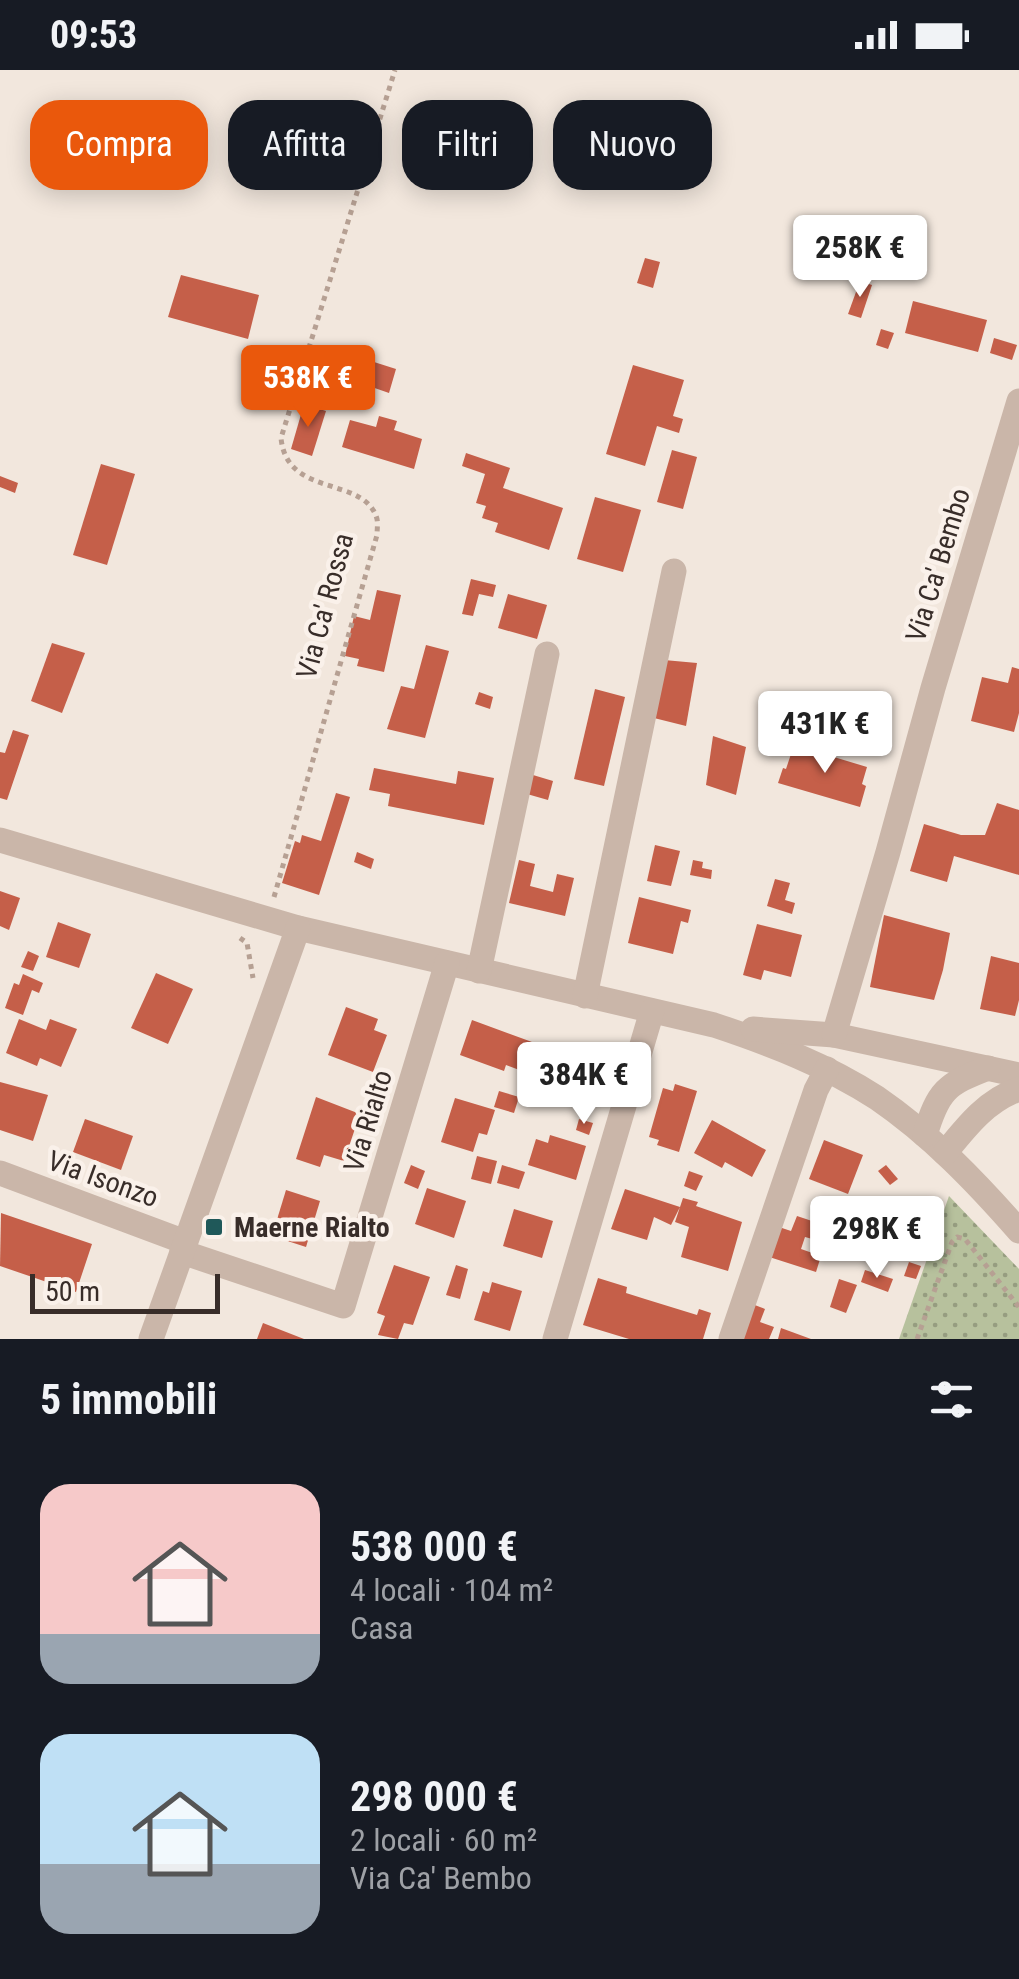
<!DOCTYPE html>
<html lang="it">
<meta charset="utf-8">
<style>
body{margin:0;font-family:"Roboto Condensed",sans-serif;background:#20242c;color:#f1f3f6;height:100vh;display:flex;flex-direction:column;font-size:38px;white-space:nowrap}
*{box-sizing:border-box;margin:0}
p{font-size:32px;color:#9ea1a6}
.icon{flex:none;width:55px;height:55px;fill:none;stroke:currentColor;stroke-width:2;stroke-linecap:round;stroke-linejoin:round}
.map{position:relative;height:1269px;overflow:hidden}
.details{display:flex;flex-direction:column;background:#171b24;flex:1}
.details>*{flex:none}
.guide{position:absolute;left:30px;top:30px;width:960px;height:90px;display:flex;gap:20px}
.scale{position:absolute;left:30px;bottom:25px;width:190px;box-sizing:border-box;padding-left:10px;border:5px solid #382d29;border-top:0;font-size:28px;line-height:35px;white-space:nowrap;color:#382d29;-webkit-text-stroke:8px #faf1ea;paint-order:stroke}
.price{position:absolute;translate:-50% -85px;padding:0 22px;border-radius:10px;background:#fff;color:#222;font-size:32px;line-height:65px;filter:drop-shadow(0 2px 5px #0008)}
.price::after{content:'';position:absolute;left:50%;top:60px;width:30px;height:22px;margin-left:-15px;background:inherit;clip-path:polygon(0 0,100% 0,50% 100%)}
.price.selected{background:#ea580c;color:#fff}
ul{padding:0;list-style:none}
li{display:flex;align-items:center;gap:30px;height:250px;padding:0 40px}
li span{display:grid;place-items:center;flex:none;width:280px;height:200px;border-radius:30px;color:#555}
li>.icon{margin-inline-start:auto}
span .icon{width:120px;height:120px;fill:#fffc;stroke-width:1}
li b{font-size:42px}
h2{display:flex;justify-content:space-between;align-items:center;height:120px;padding:0 40px;font-size:42px}
.tag{padding:0 35px;border-radius:30px;background:#171b24;box-shadow:0 5px 25px #0003;font-size:35px;line-height:90px}
.tag.selected{background:#ea580c;color:#fff}
.status{display:flex;justify-content:space-between;align-items:center;height:70px;padding:0 50px;background:#171b24;direction:ltr}
.status svg{height:28px;fill:currentColor}
.map>svg:first-child{display:block}
.grass{fill:url(#grass-dots)}
.building{fill:#c55f49}
.lines{fill:none;stroke-linecap:round;stroke-linejoin:round}
.path{stroke:#b6a093;stroke-width:5;stroke-dasharray:5 5;stroke-linecap:butt}
.minor{stroke:#cab6a9;stroke-width:25}
.poi-dot{fill:#1f5859;stroke:#faf1ea;stroke-width:4}
.labels{text-anchor:middle;dominant-baseline:central;stroke-width:9;stroke-linejoin:round;paint-order:stroke}
.street-label{font-size:28px;fill:#382d29;stroke:#faf1ea}
.poi-label{font-size:28px;font-weight:bold;fill:#382d29;stroke:#faf1ea;text-anchor:start}
</style>
<div class="status"><b>09:53</b><svg viewBox="0 0 49 12"><path d="M0 12V9h3v3zM5 12V6h3v6zM10 12V3h3v9zM15 12V0h3v12zM26 1h20v11H26zM47 4h2v5h-2z"/></svg></div>
<div class="map">
<svg width="1019" height="1269" viewBox="0 0 1019 1269">
<defs>
<pattern id="grass-dots" width="8" height="8" patternUnits="userSpaceOnUse" patternTransform="scale(2.5)"><rect width="8" height="8" fill="#b7c19d"/><path d="M2 2h.1M6 6h.1" fill="none" stroke="#969d80" stroke-width="1.8" stroke-linecap="round"/></pattern>
</defs>
<rect width="100%" height="100%" fill="#f2e7dd"/>
<path class="grass" d="M949,1126L1019,1199V1269H899Z"/>
<g class="building">
<path d="M645,188L660,192L653,218L637,213Z"/>
<path d="M181,205L259,225L248,269L168,247Z"/>
<path d="M860,211L872,215L861,248L848,244Z"/>
<path d="M913,231L987,250L978,282L905,263Z"/>
<path d="M881,259L894,263L888,279L876,275Z"/>
<path d="M994,268L1017,275L1012,290L990,283Z"/>
<path d="M374,292L396,299L389,323L366,315Z"/>
<path d="M633,295L684,310L673,346L683,349L679,363L657,356L645,396L606,384Z"/>
<path d="M304,334L326,341L312,386L291,379Z"/>
<path d="M379,346L397,351L394,360L422,369L414,399L342,377L350,350L376,357Z"/>
<path d="M672,380L697,387L683,439L657,432Z"/>
<path d="M466,383L510,398L503,418L563,438L549,480L495,462L498,453L482,448L486,436L476,433L485,404L462,396Z"/>
<path d="M101,394L135,404L107,495L73,485Z"/>
<path d="M0,406L18,413L15,423L0,417Z"/>
<path d="M595,427L641,440L623,502L577,489Z"/>
<path d="M471,509L496,515L493,527L479,524L473,546L462,544Z"/>
<path d="M377,520L401,525L384,602L357,596L359,589L345,586L354,546L370,550Z"/>
<path d="M508,524L547,535L537,569L498,558Z"/>
<path d="M52,573L85,583L62,643L31,631Z"/>
<path d="M426,575L449,581L425,668L387,659L401,616L414,619Z"/>
<path d="M664,590L697,593L686,656L654,648Z"/>
<path d="M1012,597L1019,599V643L1014,662L971,651L982,607L1008,613Z"/>
<path d="M595,619L625,627L604,716L574,709Z"/>
<path d="M479,622L493,627L490,639L475,634Z"/>
<path d="M13,660L29,665L7,730L0,728V682L5,683Z"/>
<path d="M713,666L746,677L736,725L706,715Z"/>
<path d="M794,675L867,697L862,714L866,716L860,737L778,713L783,698L786,699Z"/>
<path d="M374,698L456,714L458,701L494,708L484,755L388,736L390,724L369,720Z"/>
<path d="M533,705L553,711L548,730L527,724Z"/>
<path d="M336,723L350,727L319,825L282,813L295,771L300,773L302,765L321,771Z"/>
<path d="M997,733L1019,740V805L954,786L947,812L910,801L924,754L961,765H985Z"/>
<path d="M655,775L680,781L671,816L647,811Z"/>
<path d="M357,782L374,789L371,799L354,792Z"/>
<path d="M519,790L535,794L530,816L553,822L557,804L574,808L565,846L509,833Z"/>
<path d="M693,790L703,792L702,798L712,800L711,809L690,805Z"/>
<path d="M775,809L790,813L785,830L795,833L792,844L767,836Z"/>
<path d="M0,821L20,828L9,860L0,856Z"/>
<path d="M639,827L691,840L688,853L681,851L673,884L628,873Z"/>
<path d="M884,845L950,863L943,900L934,930L870,917Z"/>
<path d="M58,852L91,864L79,898L46,887Z"/>
<path d="M757,854L802,865L791,907L764,900L761,910L743,905Z"/>
<path d="M28,881L39,886L33,901L21,897Z"/>
<path d="M991,886L1019,893V930L1015,946L980,939Z"/>
<path d="M156,903L193,919L168,974L131,958Z"/>
<path d="M23,904L43,913L39,923L32,920L23,945L5,938L14,913L19,915Z"/>
<path d="M346,937L378,949L374,960L387,965L373,1002L328,985Z"/>
<path d="M19,949L46,960L50,949L77,959L61,997L40,988L37,996L6,983Z"/>
<path d="M472,950L532,972L522,1001L506,995L504,1001L460,985Z"/>
<path d="M558,979L598,989L593,1009L553,999Z"/>
<path d="M526,1010L537,1014L531,1031L519,1027L514,1043L494,1037L499,1021L519,1027Z"/>
<path d="M0,1012L48,1025L33,1071L0,1060Z"/>
<path d="M675,1014L697,1021L679,1082L657,1075L659,1070L649,1067L663,1018L673,1021Z"/>
<path d="M316,1027L360,1044L344,1091L324,1085L320,1097L296,1089Z"/>
<path d="M455,1028L495,1040L487,1065L479,1063L473,1082L441,1072Z"/>
<path d="M85,1049L133,1066L121,1100L73,1082Z"/>
<path d="M579,1049L593,1053L589,1065L576,1060Z"/>
<path d="M712,1050L766,1080L752,1107L725,1092L722,1098L694,1083Z"/>
<path d="M550,1065L586,1076L576,1110L528,1095L536,1069L548,1073Z"/>
<path d="M824,1070L863,1085L848,1124L809,1109Z"/>
<path d="M477,1086L497,1091L491,1114L471,1109Z"/>
<path d="M411,1095L425,1101L418,1119L404,1113Z"/>
<path d="M502,1095L525,1102L519,1119L497,1113Z"/>
<path d="M886,1095L898,1109L890,1115L878,1101Z"/>
<path d="M689,1101L703,1106L696,1121L684,1116Z"/>
<path d="M427,1118L466,1131L454,1168L415,1154Z"/>
<path d="M625,1119L680,1137L683,1128L698,1132L696,1136L742,1152L728,1201L681,1187L689,1157L675,1152L680,1137L671,1155L654,1147L647,1170L611,1159Z"/>
<path d="M286,1120L320,1131L306,1177L272,1166Z"/>
<path d="M514,1139L553,1151L542,1188L503,1176Z"/>
<path d="M1,1143L92,1174L76,1222L0,1196Z"/>
<path d="M797,1146L821,1154L816,1170L805,1167L801,1179L821,1186L816,1202L763,1185L773,1155L791,1161Z"/>
<path d="M909,1192L921,1196L916,1209L904,1206Z"/>
<path d="M394,1195L430,1207L413,1255L404,1253L398,1269L378,1265L385,1246L377,1243Z"/>
<path d="M456,1195L468,1199L460,1229L446,1225Z"/>
<path d="M865,1200L893,1209L888,1222L861,1212Z"/>
<path d="M598,1208L627,1217L626,1223L645,1229L697,1245L699,1239L711,1243L703,1269H629L583,1255Z"/>
<path d="M839,1209L857,1215L846,1243L830,1237Z"/>
<path d="M492,1212L522,1221L510,1261L474,1250L483,1221L489,1223Z"/>
<path d="M752,1234L765,1239L760,1252L774,1257L769,1269H740Z"/>
<path d="M263,1253L304,1269H257Z"/>
<path d="M781,1258L811,1269H778Z"/>
</g>
<g class="lines">
<g class="path">
<path d="M274,827L377,465C377,460 378,454 377,449C365,405 287,429 281,368L395,0"/>
<path d="M240,868L247,873L253,908"/>
<path d="M917,1269L952,1172L957,1167L965,1169L1019,1237"/>
</g>
<g class="minor">
<path d="M0,770L298,858L714,955C771,974 826,995 877,1028C931,1065 976,1112 1019,1161"/>
<path d="M479,901L547,584"/>
<path d="M585,926L674,501"/>
<path d="M753,959L834,965L1019,1005"/>
<path d="M834,965L888,782L933,618L1019,331"/>
<path d="M925,1065C938,1021 946,1014 988,998"/>
<path d="M945,1083C967,1056 986,1031 1019,1019"/>
<path d="M0,1103L185,1172"/>
<path d="M182,1182L343,1236L447,893"/>
<path d="M151,1269L298,858"/>
<path d="M555,1269L652,941"/>
<path d="M731,1269L816,1020L827,999"/>
</g>
</g>
<rect class="poi-dot" x="204" y="1147" width="20" height="20" rx="5"/>
<g class="labels">
<g class="street-label">
<text transform="translate(938 495) rotate(-73)">Via Ca' Bembo</text>
<text transform="translate(325 536) rotate(-75)">Via Ca' Rossa</text>
<text transform="translate(368 1051) rotate(-73)">Via Rialto</text>
<text transform="translate(103 1109) rotate(20)">Via Isonzo</text>
</g>
<g class="poi-label">
<text x="234" y="1157">Maerne Rialto</text>
</g>
</g>
</svg>
<div class="scale">50 m</div>
<b class="price" style="left:860px;top:230px">258K €</b>
<b class="price selected" style="left:308px;top:360px">538K €</b>
<b class="price" style="left:825px;top:706px">431K €</b>
<b class="price" style="left:584px;top:1057px">384K €</b>
<b class="price" style="left:877px;top:1211px">298K €</b>
<div class="guide">
<a class="tag selected">Compra</a>
<a class="tag">Affitta</a>
<a class="tag">Filtri</a>
<a class="tag">Nuovo</a>
</div>
</div>
<section class="details">
<h2>5 immobili<svg class="icon" aria-label="filters" viewBox="0 0 24 24"><path d="M4 7h16M4 17h16"/><circle cx="9" cy="7" r="2"/><circle cx="15" cy="17" r="2"/></svg></h2>
<ul>
<li><span style="background:linear-gradient(#f6c9c9 75%,#9aa5b1 0)"><svg class="icon" aria-label="home" viewBox="0 0 24 24"><path d="M3 11l9-7 9 7M6 9v11h12V9"/></svg></span><div><b>538 000 €</b><p>4 locali · 104 m²</p><p>Casa</p></div></li>
<li><span style="background:linear-gradient(#bfe0f5 65%,#9aa5b1 0)"><svg class="icon" aria-label="home" viewBox="0 0 24 24"><path d="M3 11l9-7 9 7M6 9v11h12V9"/></svg></span><div><b>298 000 €</b><p>2 locali · 60 m²</p><p>Via Ca' Bembo</p></div></li>
</ul>
</section>
